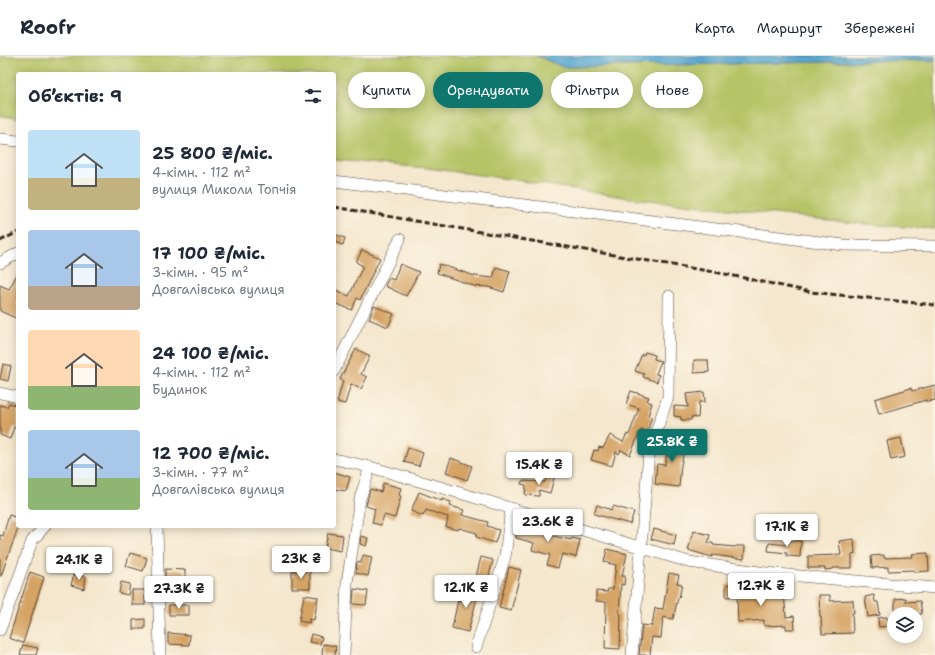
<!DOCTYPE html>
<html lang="uk">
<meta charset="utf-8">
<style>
body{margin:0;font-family:"Shantell Sans",sans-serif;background:#f2f2f3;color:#1f2937;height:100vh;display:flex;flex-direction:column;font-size:15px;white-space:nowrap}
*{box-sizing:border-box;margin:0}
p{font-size:13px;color:#747a83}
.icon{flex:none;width:22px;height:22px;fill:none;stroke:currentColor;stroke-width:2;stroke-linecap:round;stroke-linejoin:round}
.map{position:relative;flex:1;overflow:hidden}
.drawer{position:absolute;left:16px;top:16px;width:320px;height:456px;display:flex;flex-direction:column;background:#fff;border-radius:4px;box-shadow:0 2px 10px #0003}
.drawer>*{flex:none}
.hud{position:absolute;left:348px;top:16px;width:380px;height:36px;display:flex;gap:8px}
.buttons{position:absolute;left:887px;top:551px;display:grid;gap:8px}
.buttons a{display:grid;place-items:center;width:36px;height:36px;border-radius:50%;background:#fff;box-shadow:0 2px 10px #0003;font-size:20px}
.price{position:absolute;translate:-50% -34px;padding:0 9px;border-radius:4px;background:#fff;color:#222;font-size:13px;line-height:26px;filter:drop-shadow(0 1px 2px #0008)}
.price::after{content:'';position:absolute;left:50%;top:24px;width:12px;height:9px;margin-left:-6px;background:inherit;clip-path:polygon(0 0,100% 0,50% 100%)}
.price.active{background:#0f766e;color:#fff}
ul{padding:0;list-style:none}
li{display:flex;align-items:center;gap:12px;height:100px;padding:0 12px}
li span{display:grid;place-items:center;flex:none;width:112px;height:80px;border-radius:4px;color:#555}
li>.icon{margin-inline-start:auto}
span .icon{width:48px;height:48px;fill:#fffc;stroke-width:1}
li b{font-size:17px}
h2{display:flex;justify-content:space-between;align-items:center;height:48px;padding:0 12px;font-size:17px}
.chip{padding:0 14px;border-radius:18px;background:#fff;box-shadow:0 2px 10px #0003;font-size:14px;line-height:36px}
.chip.active{background:#0f766e;color:#fff}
header{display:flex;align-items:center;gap:24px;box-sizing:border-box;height:56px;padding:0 20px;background:#fff;border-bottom:1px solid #e0e1e3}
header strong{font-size:19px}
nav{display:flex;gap:22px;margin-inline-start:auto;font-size:14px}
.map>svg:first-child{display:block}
.green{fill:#b5c466;stroke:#787742}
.water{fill:#57a7d1;stroke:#496878}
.building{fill:#d5a364}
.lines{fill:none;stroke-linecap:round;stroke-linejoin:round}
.minor-casing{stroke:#574638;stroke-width:12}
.minor{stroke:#fff;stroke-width:11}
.rail{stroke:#3b2a1e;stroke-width:3;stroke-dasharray:6 3;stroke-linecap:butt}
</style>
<header>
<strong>Roofr</strong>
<nav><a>Карта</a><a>Маршрут</a><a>Збережені</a></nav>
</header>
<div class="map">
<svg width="935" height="599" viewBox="0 0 935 599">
<rect width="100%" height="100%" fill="#fcf5e5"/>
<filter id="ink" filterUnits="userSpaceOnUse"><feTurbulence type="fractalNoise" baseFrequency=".025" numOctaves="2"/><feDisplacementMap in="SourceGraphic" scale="8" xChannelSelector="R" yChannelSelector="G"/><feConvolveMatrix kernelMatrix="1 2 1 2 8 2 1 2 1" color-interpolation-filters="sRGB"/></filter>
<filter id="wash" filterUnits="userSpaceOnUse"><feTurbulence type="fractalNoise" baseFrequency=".012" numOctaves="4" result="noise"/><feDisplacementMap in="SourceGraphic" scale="16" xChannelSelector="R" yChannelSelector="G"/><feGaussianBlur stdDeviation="0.9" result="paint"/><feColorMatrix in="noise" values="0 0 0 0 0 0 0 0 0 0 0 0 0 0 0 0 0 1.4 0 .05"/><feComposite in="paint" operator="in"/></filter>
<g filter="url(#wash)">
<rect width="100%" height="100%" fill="#f4e7cd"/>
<path class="green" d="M0,0H537L564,11L935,4V173L864,168L630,142L509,123L427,112L334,104V18H18V63L0,59Z"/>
<path class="water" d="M537,0H935V4L563,11Z"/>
<g id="blocks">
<g class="building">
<path d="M334,178L345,182L343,189L334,186Z"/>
<path d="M362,194L380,202L360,244L357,242L352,254L334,247V233L349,240L363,210L356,206Z"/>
<path d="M400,208L419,216L406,240L385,230L389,222L394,224Z"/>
<path d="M439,208L475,220L493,222L496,211L510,215L504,236L488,231L474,230L437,217Z"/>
<path d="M18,217V263L0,255V229L9,233Z"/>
<path d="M374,250L394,258L388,271L369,263Z"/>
<path d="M356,293L370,300L361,318L367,321L361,333L351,328L345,348L337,346L343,325L340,323Z"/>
<path d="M645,296L655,299L654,303L661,305L656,318L659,319L657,326L643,321L644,318L635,315L642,298L644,299Z"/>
<path d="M694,304H708L709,316L694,317Z"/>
<path d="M3,308L11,310L8,325L0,323Z"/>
<path d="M935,329V344L927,346L926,344L879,358L875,343L911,332L912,335Z"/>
<path d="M631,335L649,341L647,345L652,347L648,360L652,361L647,376L641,374L630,399L621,394L619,398L616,396L612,410L591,404L594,394L598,395L599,391L603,392L610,379L623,386L627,378L629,379L639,352L626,348Z"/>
<path d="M704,336L705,346H699L698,362L691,361V364H681V361L674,360V350L688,351L686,338Z"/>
<path d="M9,347L18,350V373L14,371L10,383L0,379V349L7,351Z"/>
<path d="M672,378L687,382L681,409L679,431L655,428L657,408L665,409L668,391H669Z"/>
<path d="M901,382L905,401L891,404L887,385Z"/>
<path d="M408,392L423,397L419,410L404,406Z"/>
<path d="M451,402L472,410L467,424L446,416Z"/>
<path d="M334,416L350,421L346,435L334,433Z"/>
<path d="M548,416L555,418L550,437L539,434V440L525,439L526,429L521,428L522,425L545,426Z"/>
<path d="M383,427L401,432L399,439L401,440L395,462L384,459L381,469L372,467L375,453L366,450L370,433L381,436Z"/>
<path d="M419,436L442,445V443L451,446L450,450L464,454L462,459L488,466L487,470L499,474L495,487L476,481L477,477L459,472L458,474L446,471L448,461L426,454L423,460L411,455Z"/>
<path d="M597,449L612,454L613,450L634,456L630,468L594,458Z"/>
<path d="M9,459L18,462V472L1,520H0V479L3,480Z"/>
<path d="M516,466L547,474L545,478L571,484L572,482L580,484L576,501L562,498L558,512L547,509L550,499L532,494L534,487L516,482Z"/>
<path d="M654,473L676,479L674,489L651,483Z"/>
<path d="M694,475L710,479L708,487H713V489L735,491L736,490H745L744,503L712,499V501L688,494Z"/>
<path d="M328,477L343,479L341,495L325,492Z"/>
<path d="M361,480L368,482L366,490L360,488Z"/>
<path d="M854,483L855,498L852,499V512H833V513L825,514V512H808V500L841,499L839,485Z"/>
<path d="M788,485H801L800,501L787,500V497L768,495L769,487L788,489Z"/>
<path d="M607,493L627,498L622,520H625L624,529L621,528L619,558H621L620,593L605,592L606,546L596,545V535L607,536L608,533H613L616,509L604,506Z"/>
<path d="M130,497L147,502L143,515L126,510Z"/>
<path d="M928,497L929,515L914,516V514L888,515V511L872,512L871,500L884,499V502L913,501L912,498Z"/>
<path d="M363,499L372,501L368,520L356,517L357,506L361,507Z"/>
<path d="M481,501L493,504L487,528L475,525Z"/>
<path d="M509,511L521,514L511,555L499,552Z"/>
<path d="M165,513L185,514V524L165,523Z"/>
<rect x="292" y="515" width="18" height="17"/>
<path d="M30,516L44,521L23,587L9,582Z"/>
<path d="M669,517L679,519L677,527L682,528L679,542H678L673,563L663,561L661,582L652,581L650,599H639L642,569L652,570L655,552L663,553Z"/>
<path d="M74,518L86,521L84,533L71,529Z"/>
<path d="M121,526L130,528L128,539L119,537Z"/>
<path d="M466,528L480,531L468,576L452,572L458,544L462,545Z"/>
<path d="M734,528V533L762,535V537L784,535L786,561L794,560L795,573H786V569L764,570V564L738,566L737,540L726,541V529Z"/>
<path d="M354,533L368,535L366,549L353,548Z"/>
<rect x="132" y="534" width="13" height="15"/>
<path d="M304,539L318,541L314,564L309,563V567L299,565Z"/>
<path d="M819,539H830V545L853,544L854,557H852L853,577L822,578L821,560H820Z"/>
<path d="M874,539L875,546H878L880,559L868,561L865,541Z"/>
<path d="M906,542V546L920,545L922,558H914V554L895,555V543Z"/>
<rect x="169" y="549" width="20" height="10"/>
<path d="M887,561L888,570L879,571L878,562Z"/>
<path d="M145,563V573H133V564Z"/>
<path d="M168,577L190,579L189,589L168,588Z"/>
<path d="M311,578L322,581L320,588L309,586Z"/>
<path d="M323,588L336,590L335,599H322Z"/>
<path d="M23,589L38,592L36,599H20Z"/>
</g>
</g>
</g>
<g filter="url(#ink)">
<use href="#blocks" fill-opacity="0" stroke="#574638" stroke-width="1"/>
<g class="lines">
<defs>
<g id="minor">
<path d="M0,83L18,85"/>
<path d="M334,125L844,189L935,190"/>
<path d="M0,207L18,197"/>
<path d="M334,315L400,183"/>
<path d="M0,337L18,341"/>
<path d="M334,403L370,411L440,431L689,506L766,517L935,532"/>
<path d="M157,470L160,599"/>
<path d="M0,574L32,485L45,470"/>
<path d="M476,591L505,501L511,452"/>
<path d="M344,599L347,527L360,443L370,411"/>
<path d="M632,599L649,396L668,341L669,240"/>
</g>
</defs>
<use href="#minor" class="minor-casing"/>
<use href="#minor" class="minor"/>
<g class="rail">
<path d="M334,151L725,218L811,236L935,249"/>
<path d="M0,185L18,176"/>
</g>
</g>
</g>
</svg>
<div class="buttons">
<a><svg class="icon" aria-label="layers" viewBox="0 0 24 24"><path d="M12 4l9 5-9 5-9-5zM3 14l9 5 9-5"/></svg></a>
</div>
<b class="price active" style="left:672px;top:407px">25.8K ₴</b>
<b class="price" style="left:539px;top:430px">15.4K ₴</b>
<b class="price" style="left:548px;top:487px">23.6K ₴</b>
<b class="price" style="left:787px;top:492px">17.1K ₴</b>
<b class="price" style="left:301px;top:524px">23K ₴</b>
<b class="price" style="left:79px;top:525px">24.1K ₴</b>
<b class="price" style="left:761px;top:551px">12.7K ₴</b>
<b class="price" style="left:466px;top:553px">12.1K ₴</b>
<b class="price" style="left:179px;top:554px">27.3K ₴</b>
<div class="hud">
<a class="chip">Купити</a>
<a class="chip active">Орендувати</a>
<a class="chip">Фільтри</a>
<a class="chip">Нове</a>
</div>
<section class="drawer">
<h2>Об’єктів: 9<svg class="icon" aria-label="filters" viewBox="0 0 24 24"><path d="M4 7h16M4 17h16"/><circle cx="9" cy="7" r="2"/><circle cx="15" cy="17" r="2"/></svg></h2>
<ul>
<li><span style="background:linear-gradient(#bfe0f5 60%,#c2b280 0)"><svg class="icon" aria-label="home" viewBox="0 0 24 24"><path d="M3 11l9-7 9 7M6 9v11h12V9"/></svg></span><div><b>25 800 ₴/міс.</b><p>4-кімн. · 112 m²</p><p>вулиця Миколи Топчія</p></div></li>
<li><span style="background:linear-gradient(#a9c7e8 70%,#b9a48a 0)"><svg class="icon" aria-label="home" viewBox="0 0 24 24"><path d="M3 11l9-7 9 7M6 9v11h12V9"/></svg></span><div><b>17 100 ₴/міс.</b><p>3-кімн. · 95 m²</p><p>Довгалівська вулиця</p></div></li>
<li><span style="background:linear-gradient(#ffd9b3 70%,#8fb573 0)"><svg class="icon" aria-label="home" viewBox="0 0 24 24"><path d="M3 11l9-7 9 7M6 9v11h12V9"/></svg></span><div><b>24 100 ₴/міс.</b><p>4-кімн. · 112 m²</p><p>Будинок</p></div></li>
<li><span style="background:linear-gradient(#a9c7e8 60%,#8fb573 0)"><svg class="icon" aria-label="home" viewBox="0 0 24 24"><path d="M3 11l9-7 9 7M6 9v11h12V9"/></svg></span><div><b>12 700 ₴/міс.</b><p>3-кімн. · 77 m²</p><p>Довгалівська вулиця</p></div></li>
</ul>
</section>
</div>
